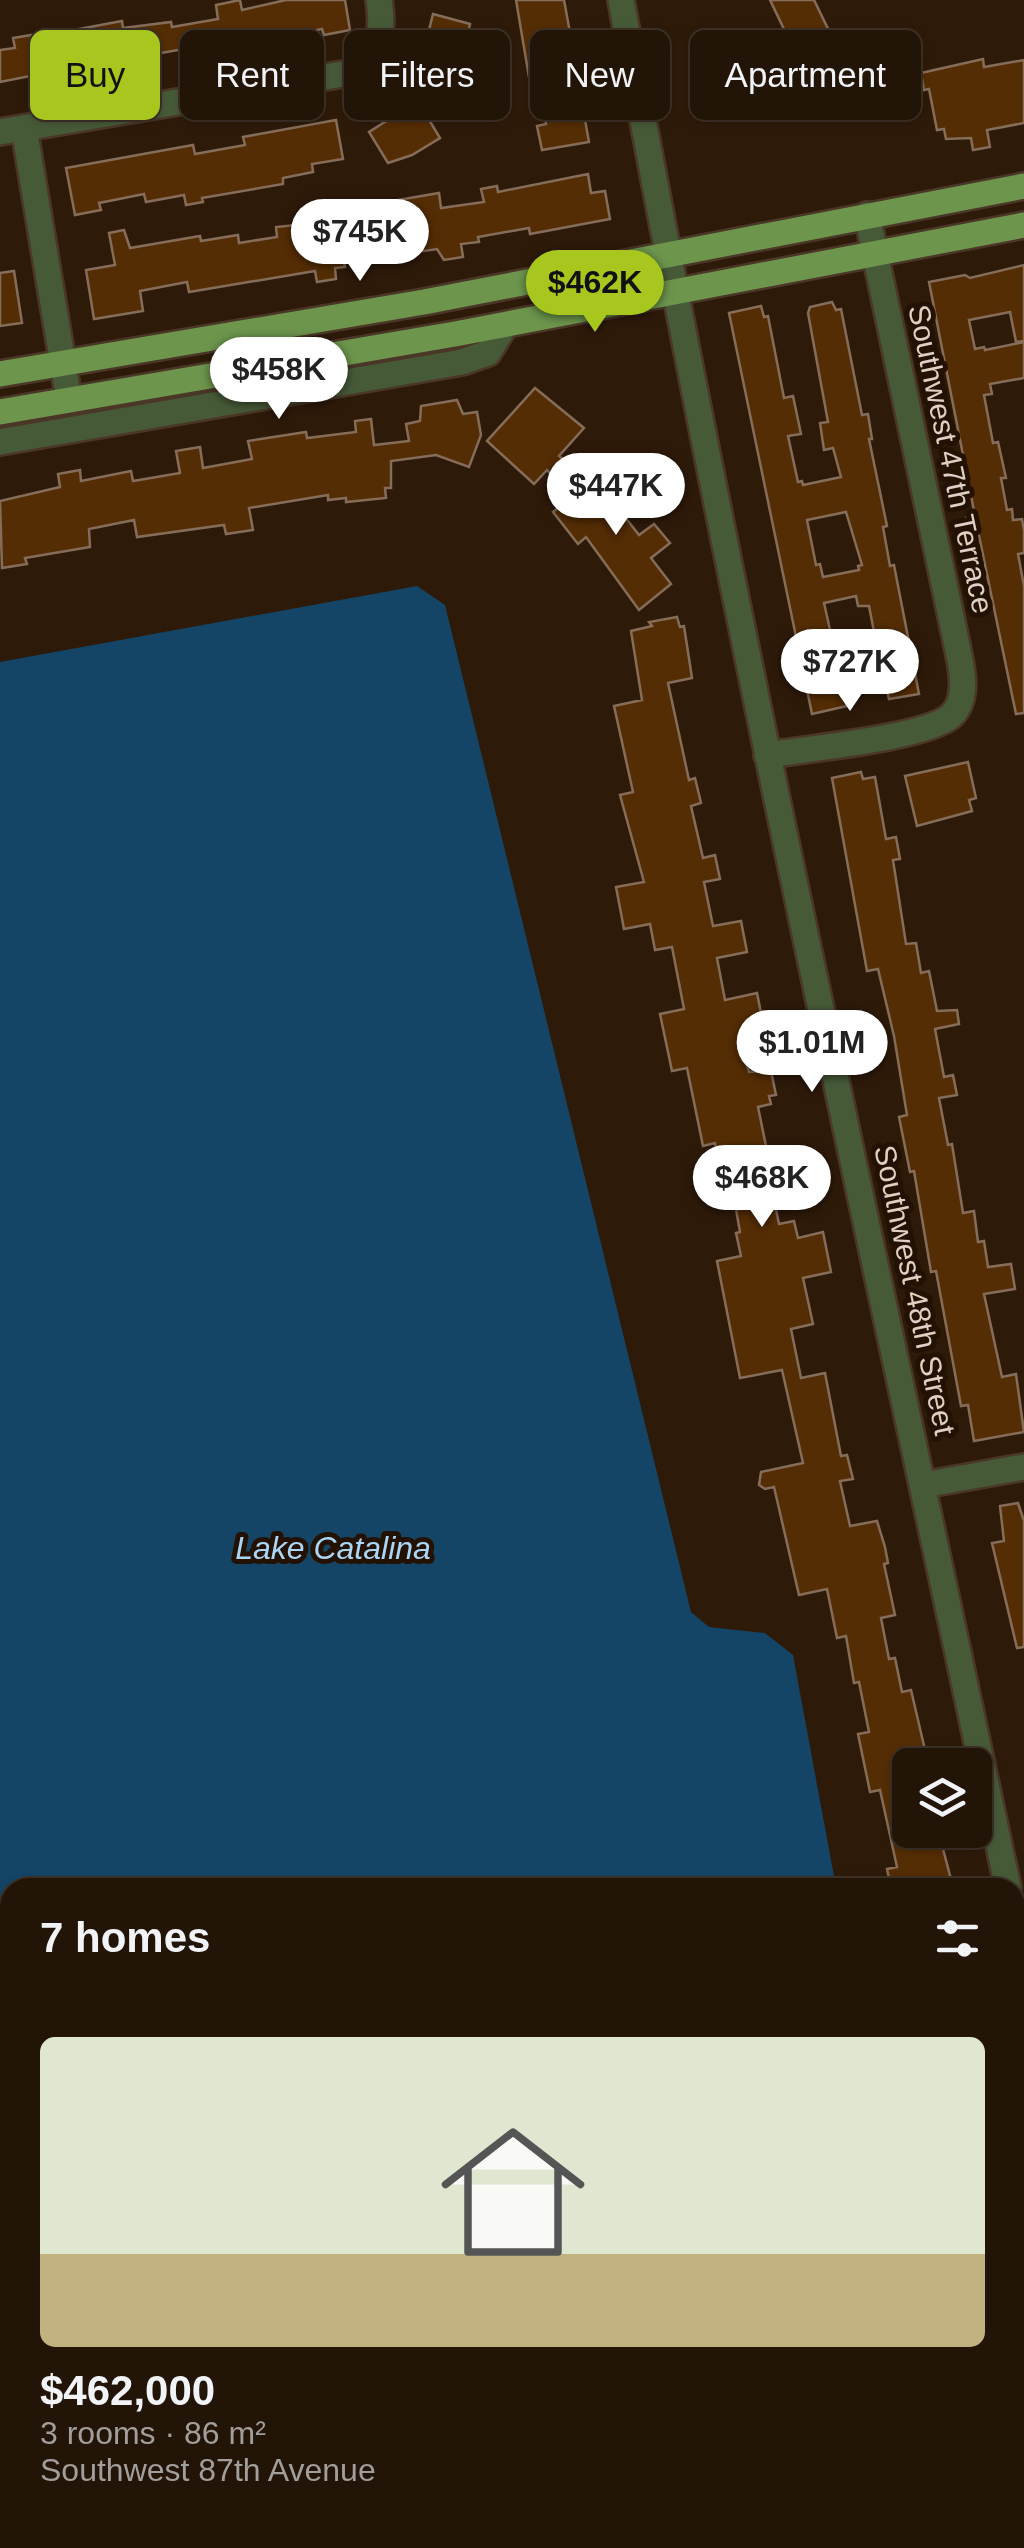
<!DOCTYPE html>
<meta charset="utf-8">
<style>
body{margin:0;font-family:Helvetica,sans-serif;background:#2a1d11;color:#f1f3f6;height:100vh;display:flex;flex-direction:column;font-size:38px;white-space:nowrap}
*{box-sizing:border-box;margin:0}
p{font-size:32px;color:#a29e9b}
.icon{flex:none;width:55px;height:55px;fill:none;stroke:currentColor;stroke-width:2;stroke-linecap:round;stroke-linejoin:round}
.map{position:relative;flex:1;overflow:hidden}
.sheet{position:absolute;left:0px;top:1878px;width:1025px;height:672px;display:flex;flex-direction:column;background:#221407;border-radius:30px 30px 0 0;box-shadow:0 2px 8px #0004,0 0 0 2px #3f3328}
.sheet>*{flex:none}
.guide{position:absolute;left:30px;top:30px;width:965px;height:90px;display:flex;gap:20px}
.tools{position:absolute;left:892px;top:1748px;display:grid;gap:20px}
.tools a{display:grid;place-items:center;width:100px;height:100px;border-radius:15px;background:#221407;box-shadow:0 2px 8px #0004,0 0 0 2px #3f3328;font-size:50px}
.price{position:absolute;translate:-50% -85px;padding:0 22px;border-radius:35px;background:#fff;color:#222;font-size:32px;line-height:65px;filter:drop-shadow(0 2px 5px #0008)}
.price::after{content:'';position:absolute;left:50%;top:60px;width:30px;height:22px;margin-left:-15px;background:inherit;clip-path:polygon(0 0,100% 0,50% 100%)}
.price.current{background:#a7c71e;color:#111}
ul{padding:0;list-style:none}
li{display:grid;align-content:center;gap:20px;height:530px;padding:0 40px}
li span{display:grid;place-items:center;height:310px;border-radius:15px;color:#555}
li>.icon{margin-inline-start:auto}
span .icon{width:180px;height:180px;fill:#fffc;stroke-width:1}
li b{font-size:42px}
h2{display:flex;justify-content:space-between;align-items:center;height:120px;padding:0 40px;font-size:42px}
.tag{padding:0 35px;border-radius:15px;background:#221407;box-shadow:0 2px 8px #0004,0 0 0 2px #3f3328;font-size:35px;line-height:90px}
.tag.current{background:#a7c71e;color:#111}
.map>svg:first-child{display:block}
.water{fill:#144567}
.building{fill:#552d04;stroke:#856d5a;stroke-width:2.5;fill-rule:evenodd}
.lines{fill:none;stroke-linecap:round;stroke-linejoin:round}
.minor-casing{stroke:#4a3727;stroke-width:30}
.major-casing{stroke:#4a3727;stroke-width:30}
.minor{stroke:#475a38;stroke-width:25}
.major{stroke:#6d954c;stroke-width:25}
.labels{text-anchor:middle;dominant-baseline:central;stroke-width:10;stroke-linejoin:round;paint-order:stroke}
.street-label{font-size:30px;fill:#ded0c6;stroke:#231102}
.water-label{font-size:32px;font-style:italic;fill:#abd5f6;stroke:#231102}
</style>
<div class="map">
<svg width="1024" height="2548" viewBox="0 0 1024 2548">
<rect width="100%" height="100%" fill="#2e1a09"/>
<path class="water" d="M417,586L445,605L691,1612L709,1627L765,1633L793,1655L836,1887L10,1888V2540H935L933,2548H0V662Z"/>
<g class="building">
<path d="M240,0L242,10L286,0H345L350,30L324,35L322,29L196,56L195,47L144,56L146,65L52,81L50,72L0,82V50L15,48L13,38L31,35V38L122,21L123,28L171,22L172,27L218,19L216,5Z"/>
<path d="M516,0H564L571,38L562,39L570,88L579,86L589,142L542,150L537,126L546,124L538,81L530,83Z"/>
<path d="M770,0H814L832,37L796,54Z"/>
<path d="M433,14L470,24L464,54L472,55L467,80L419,70Z"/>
<path d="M983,59L984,67L1024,60V123L987,130L990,147L973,150L971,138L946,139L944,129L937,130L929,89L924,90L921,73Z"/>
<path d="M413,93L440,138L412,155L388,163L369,132L399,113L394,105Z"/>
<path d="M336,120L343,159L312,164L313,172L283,178V184L202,198L203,202L186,205L184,195L146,202L144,194L99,203L101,210L75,215L66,168L193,145L195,154L245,145L243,137Z"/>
<path d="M588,174L591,193L605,191L610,219L530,234L529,228L478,237L479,242L461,244L463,257L444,260L437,249L390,256L389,248L343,256L345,267L335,268L336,279L317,282L315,271L189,292L187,282L140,291L143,311L94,319L86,270L115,265L109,233L124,230L130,248L200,236L201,241L238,235L239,243L277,237L276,227L371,217L369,205L439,193L441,208L484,202L481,189L497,186L498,192Z"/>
<path d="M1024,265V341L1016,342L1010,312L969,320L975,349L984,347L985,350L1024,342V378L990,384L992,394L984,395L993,443L998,442L1006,478H1001L1007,510L1012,509L1013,520L1022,519L1024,531V553L1018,554L1024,586V713L1016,714L978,531L968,533L967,525L966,518L975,516L929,282L965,275L970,278Z"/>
<path d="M14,271L22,323L0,326V273Z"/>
<path d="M832,302L836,310L841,309L862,415L868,414L872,439H869L887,526L883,527L890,566L894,565L919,694L889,699L881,665L869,668L867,638L875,637L869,606H858L856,596L824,603L847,706L812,714L729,313L761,306L764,317L768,316L784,398L793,396L801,434L788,436L798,482L802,481L803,485L841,477L833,448L824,450L820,423L828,422L808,313L810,307ZM846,512L862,565L858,566L859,570L823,577L820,564L816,565L807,520Z"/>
<path d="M535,388L584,428L559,456L566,462L553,476L547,470L534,484L487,441Z"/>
<path d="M457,400L463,414L477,412L481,435L469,467L436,455L391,461V488H385L386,498L346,502V498L328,500V495L249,508L253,530L226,534L224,525L137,537L134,520L89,529L90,547L25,558L27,564L2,568L0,501L60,487L58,474L80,470L81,481L131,471L133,481L180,473L176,451L200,447L203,468L252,459L248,441L306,432L307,438L356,432L355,421L371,419L374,445L409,441L406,424L420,421L421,406Z"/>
<path d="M608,468L627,492L614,503L639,535L654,524L670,543L651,558L671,584L639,610L586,537L578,544L553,512Z"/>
<path d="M677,617L680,627L684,626L692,678L668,683L689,780L695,778L701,803L691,806L703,858L715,855L720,879L704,882L713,926L741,921L747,952L717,958L725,1000L757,993L766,1038L742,1042L749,1072L771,1071L776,1095L769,1096L771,1104L758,1107L767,1151L783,1148L788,1172L769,1176L779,1224L794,1221L798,1238L823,1232L831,1272L803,1278L813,1324L791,1329L801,1378L825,1373L841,1456L847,1455L853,1479L840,1481L850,1526L877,1521L885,1547L888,1563L884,1564L895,1615L881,1618L889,1659L895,1658L902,1692L911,1690L925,1750L910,1753V1830H938L952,1883L933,1888H891L887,1869L897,1867L880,1790L870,1792L858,1734L869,1732L859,1682L854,1683L846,1636L837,1638L827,1589L799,1595L774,1487L765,1489L759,1485L761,1472L803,1463L782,1370L740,1378L717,1261L741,1256L736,1233L740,1232L734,1198L726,1200L715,1143L703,1146L687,1068L672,1071L660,1014L684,1009L672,947L655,950L650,924L624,929L616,887L644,882L620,795L633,792L614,706L642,700L631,631L652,626L649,622Z"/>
<path d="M968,762L976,798L969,800L972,811L917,826L905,776Z"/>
<path d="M861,772L863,779L875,777L886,839L896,837L900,859L893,860L906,944L916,943L921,973L929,971L937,1011L957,1010L959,1024L935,1029L944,1077L953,1075L957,1095L939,1098L948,1145L952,1144L963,1213L974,1211L978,1242L984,1241L988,1267L1011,1264L1015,1289L984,1294L1002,1377L1016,1374L1024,1432L974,1441L968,1405L961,1406L936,1271L931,1272L914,1171L910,1172L899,1117L907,1115L894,1036L878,969L867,971L832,778Z"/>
<path d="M1018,1503L1024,1521V1647L1017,1648L992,1543L1004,1541L1000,1506Z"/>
</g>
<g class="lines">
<defs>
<g id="minor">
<path d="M621,0C735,632 875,1259 1008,1888"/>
<path d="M24,128L69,400"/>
<path d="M0,132L349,73C380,57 384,32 379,0"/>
<path d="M0,442L462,362L488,353L505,325"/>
<path d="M767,755C804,749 928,738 952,715C967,700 963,674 959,655L867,215"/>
<path d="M923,1485L1024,1467"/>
<path d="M1015,1920L1024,1962"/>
</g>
<g id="major">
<path d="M0,374L424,302L1024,186"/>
<path d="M0,412L455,334L1024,225"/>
</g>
</defs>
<use href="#minor" class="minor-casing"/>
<use href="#major" class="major-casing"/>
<use href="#minor" class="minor"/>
<use href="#major" class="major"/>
</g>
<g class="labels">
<g class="street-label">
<text transform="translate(951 459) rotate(78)">Southwest 47th Terrace</text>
<text transform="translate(915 1290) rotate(78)">Southwest 48th Street</text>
</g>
<g class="water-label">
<text x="333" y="1548">Lake Catalina</text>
</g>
</g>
</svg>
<div class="tools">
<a><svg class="icon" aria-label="layers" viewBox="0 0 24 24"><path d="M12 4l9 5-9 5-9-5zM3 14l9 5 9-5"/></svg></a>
</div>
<b class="price" style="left:360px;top:284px">$745K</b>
<b class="price current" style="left:595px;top:335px">$462K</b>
<b class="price" style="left:279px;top:422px">$458K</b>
<b class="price" style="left:616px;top:538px">$447K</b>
<b class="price" style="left:850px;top:714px">$727K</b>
<b class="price" style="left:812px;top:1095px">$1.01M</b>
<b class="price" style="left:762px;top:1230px">$468K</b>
<div class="guide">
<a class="tag current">Buy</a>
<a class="tag">Rent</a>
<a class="tag">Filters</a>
<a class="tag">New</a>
<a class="tag">Apartment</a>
</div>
<section class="sheet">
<h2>7 homes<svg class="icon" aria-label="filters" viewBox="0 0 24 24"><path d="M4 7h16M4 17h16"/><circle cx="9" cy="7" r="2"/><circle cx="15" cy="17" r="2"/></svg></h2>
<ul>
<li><span style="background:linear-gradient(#dfe7d0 70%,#c2b280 0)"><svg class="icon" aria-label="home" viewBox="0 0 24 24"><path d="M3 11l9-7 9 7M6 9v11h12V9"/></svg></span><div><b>$462,000</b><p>3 rooms · 86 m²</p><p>Southwest 87th Avenue</p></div></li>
</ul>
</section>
</div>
